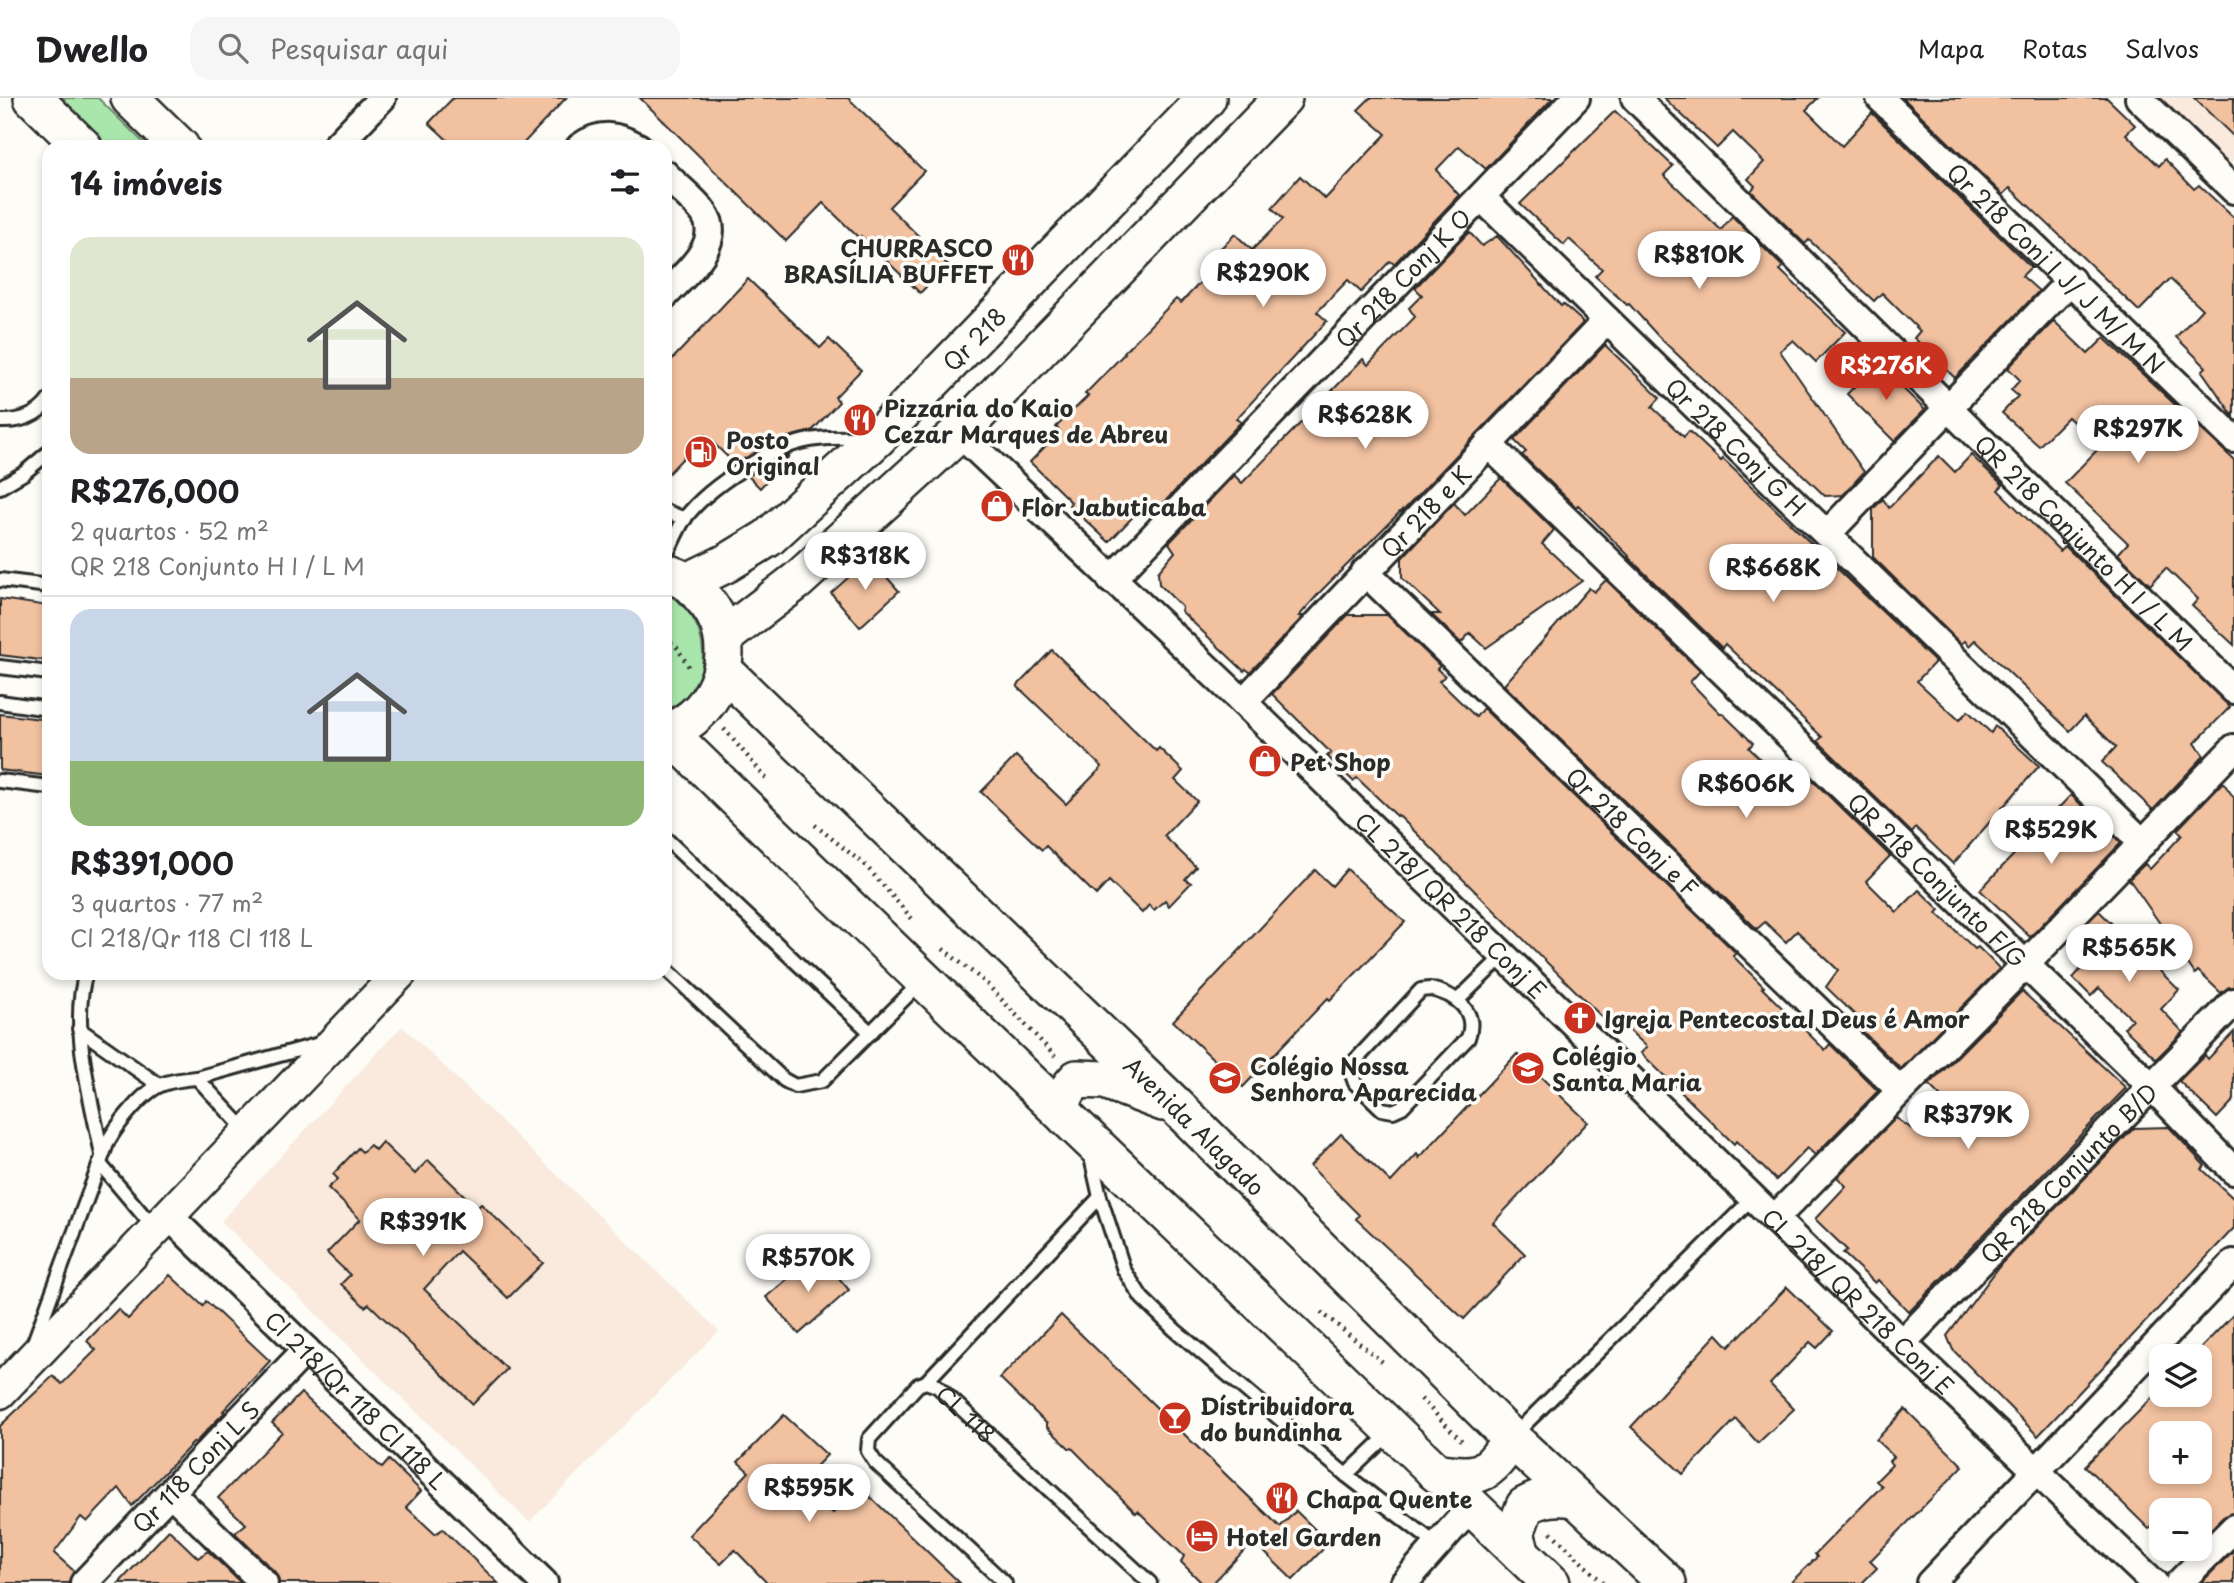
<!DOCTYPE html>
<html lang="pt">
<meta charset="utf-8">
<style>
body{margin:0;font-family:"Playpen Sans",sans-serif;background:#f6f6f6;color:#202124;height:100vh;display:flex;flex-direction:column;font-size:26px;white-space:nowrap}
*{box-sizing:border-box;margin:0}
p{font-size:23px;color:#757577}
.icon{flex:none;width:38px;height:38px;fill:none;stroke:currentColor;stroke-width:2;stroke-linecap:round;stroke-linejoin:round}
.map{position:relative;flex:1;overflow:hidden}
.sheet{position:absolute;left:42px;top:42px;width:630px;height:840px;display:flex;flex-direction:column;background:#fff;border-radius:21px;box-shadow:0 4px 10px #0003}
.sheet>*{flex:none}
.fabs{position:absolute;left:2149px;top:1246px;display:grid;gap:14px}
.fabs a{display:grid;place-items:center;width:63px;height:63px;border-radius:14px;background:#fff;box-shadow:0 4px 10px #0003;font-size:35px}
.price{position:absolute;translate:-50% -60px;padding:0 16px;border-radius:24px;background:#fff;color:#222;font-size:23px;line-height:46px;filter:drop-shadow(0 2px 4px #0008)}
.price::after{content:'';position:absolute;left:50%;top:42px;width:21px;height:16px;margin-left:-10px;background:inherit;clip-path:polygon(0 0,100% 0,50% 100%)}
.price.on{background:#c8321e;color:#fff}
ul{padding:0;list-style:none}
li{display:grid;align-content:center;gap:14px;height:371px;padding:0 28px}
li+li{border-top:2px solid #e0e0e0}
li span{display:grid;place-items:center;height:217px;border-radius:21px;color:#555}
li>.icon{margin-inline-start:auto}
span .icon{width:126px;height:126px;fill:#fffc;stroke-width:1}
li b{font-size:30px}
h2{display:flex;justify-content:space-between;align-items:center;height:84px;padding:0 28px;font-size:30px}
header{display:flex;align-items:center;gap:42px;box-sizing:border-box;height:98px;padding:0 35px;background:#fff;border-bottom:2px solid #e0e0e0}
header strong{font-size:33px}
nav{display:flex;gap:38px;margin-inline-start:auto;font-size:24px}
.search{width:490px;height:63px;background:#f6f6f6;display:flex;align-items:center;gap:18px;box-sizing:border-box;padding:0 24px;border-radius:21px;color:#757577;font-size:26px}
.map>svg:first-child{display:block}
.built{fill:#f9eadd}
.green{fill:#a9e6ac;stroke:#6a886c;stroke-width:2}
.building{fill:#f1c1a0;stroke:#2b2b2b;stroke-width:2;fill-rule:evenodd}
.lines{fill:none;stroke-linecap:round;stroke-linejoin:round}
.service-casing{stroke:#2b2b2b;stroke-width:18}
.minor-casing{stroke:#2b2b2b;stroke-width:32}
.tertiary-casing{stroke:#2b2b2b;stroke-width:37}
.secondary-casing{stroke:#2b2b2b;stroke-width:42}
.path{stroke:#2b2b2b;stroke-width:4.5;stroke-dasharray:2 5;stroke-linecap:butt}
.service{stroke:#fdfcf7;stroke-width:12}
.minor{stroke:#fdfcf7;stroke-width:26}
.tertiary{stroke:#fdfcf7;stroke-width:32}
.secondary{stroke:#fdfcf7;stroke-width:37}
.labels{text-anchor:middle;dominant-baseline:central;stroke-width:7;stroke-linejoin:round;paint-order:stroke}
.poi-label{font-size:23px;font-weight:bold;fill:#2b2b2b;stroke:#fdfcf7;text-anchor:start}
.street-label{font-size:23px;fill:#2b2b2b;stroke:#fdfcf7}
</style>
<header>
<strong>Dwello</strong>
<div class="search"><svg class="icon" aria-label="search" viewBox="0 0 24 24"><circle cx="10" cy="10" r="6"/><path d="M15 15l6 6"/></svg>Pesquisar aqui</div>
<nav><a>Mapa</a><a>Rotas</a><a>Salvos</a></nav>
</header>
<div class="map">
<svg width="2234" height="1485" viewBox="0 0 2234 1485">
<rect width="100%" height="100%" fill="#fdfcf7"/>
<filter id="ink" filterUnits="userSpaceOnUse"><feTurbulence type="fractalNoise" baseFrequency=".0143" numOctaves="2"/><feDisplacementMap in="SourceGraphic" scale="14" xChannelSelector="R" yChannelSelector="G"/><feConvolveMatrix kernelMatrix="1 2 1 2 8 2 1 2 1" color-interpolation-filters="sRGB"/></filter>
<g filter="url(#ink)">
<g class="built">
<path d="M2160,0H2234V62L2230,67Z"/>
<path d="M402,928L719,1233L529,1424L221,1123Z"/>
</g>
<g class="green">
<path d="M50,0H98L148,49H99Z"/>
<path d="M665,495C713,518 718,592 665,612Z"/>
</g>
<g class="building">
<path d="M453,0H566L520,49H455L429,25Z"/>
<path d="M640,0H848L924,73L889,109L948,167L920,195L861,138L859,140L823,105L786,143Z"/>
<path d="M1370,0H1553L1486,71L1459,48L1436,72L1459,97L1394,166L1390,163L1361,194L1348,182L1317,214L1327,223L1236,321L1241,324L1150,419L1143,408L1109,444L1069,407L1071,404L1030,364L1060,333L1056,329L1088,298L1085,296L1125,255L1124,254L1176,201L1181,205L1211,173L1204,167L1235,136L1252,152L1283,121L1272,110L1300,78L1325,101L1386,36L1358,12Z"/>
<path d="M1664,0H1818L1806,12L1842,48L1872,15L2031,169L2022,178L2039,193L1955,280L1914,240L1920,233L1882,195L1874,203L1809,142L1805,146L1751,93L1755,88L1748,81L1764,64L1733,34L1717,50Z"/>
<path d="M1903,0H2107L2135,27L2126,36L2159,68L2165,61L2194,91L2199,87L2234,120V319L2202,273L2206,269L2176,239L2202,211L2170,181L2139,213L2010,90L2003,97Z"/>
<path d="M2194,0H2234V39Z"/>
<path d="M1615,13L1673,68L1664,77L1721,132L1732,118L1783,169L1780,172L1845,234L1816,264L1793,242L1780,253L1864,374L1843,397L1825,398L1658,238L1629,206L1627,207L1595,178L1602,171L1569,141L1564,147L1520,106Z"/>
<path d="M1469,134L1482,148L1497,138L1561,208L1563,206L1582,223V226L1402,414V412L1321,493L1299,518H1304L1250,574L1246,571L1244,573L1181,513L1182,509L1159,486L1158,474L1175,454L1169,445L1234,377L1242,385L1363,261L1368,267L1415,219L1409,210L1422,197L1415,190Z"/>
<path d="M748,181L820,250L829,241L861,272L835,299L839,304L812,333L779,342L735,366L705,337L665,379V269Z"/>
<path d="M2054,223L2088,256L2104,240L2234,362V547L2192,508L2198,501L2166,470L2150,487L2118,456L2128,445L2065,385L2100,349L2068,319L2039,348L2002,315L2018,298L2011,292L2020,282L2008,270Z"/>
<path d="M1605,247L1660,300L1652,309L1684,339L1689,333L1721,363L1723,361L1935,564L1917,583L1959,622L1968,613L1991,635L1995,628L2039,668L1953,766L1916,730L1912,735L1818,643L1822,639L1790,608L1725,546L1722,550L1628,459L1629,458L1578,407L1576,409L1522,357L1526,354L1514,342Z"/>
<path d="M1877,265L1925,312L1894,343L1847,296Z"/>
<path d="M790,357L760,390L748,378L768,367Z"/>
<path d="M1971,357L2003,387L1998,392L2060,453L2065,448L2230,609L2195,645L2204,658L2153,712L2102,664L2116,649L2084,618L2070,633L1975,542L1969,548L1965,543L1961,546L1873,459V411L1883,401L1889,410L1939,358L1955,374Z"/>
<path d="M1501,380L1554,432L1542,446L1582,483L1486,550L1470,535L1461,545L1431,516H1440L1402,480V460L1454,405L1465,417Z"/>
<path d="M870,460L899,493L860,529L831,495Z"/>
<path d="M1606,482L1700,573L1690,584L1721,616L1722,615L1753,645L1749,650L1781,681L1796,666L1890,758L1866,783L1897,814L1919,792L1940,812L1937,815L1975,851L1978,849L1998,869L1999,871L1901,971L1851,922L1855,917L1826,889L1838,872L1797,833L1786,844L1765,824L1757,831L1504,587L1589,490L1594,494Z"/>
<path d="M0,501L49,508V563L0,557Z"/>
<path d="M1348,517H1387L1440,568L1437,571L1445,578L1439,583L1476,619L1483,610L1736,855L1733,858L1764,889L1762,890L1825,952L1830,946L1878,993L1815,1057L1807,1050L1776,1082L1736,1043L1734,1046L1641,955L1647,949L1613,917L1607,924L1398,717L1397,718L1357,680L1353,683L1327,658L1331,655L1272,596Z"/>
<path d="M1052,552L1156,653L1159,650L1183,673L1175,682L1197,703L1164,738L1196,769L1185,781L1191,785L1169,808L1165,802L1154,812L1149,807L1142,815L1109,783L1096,797L1046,748L1042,752L981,694L1016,658L1066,706L1102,669L1017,588Z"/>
<path d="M0,616L49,622V678L0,672Z"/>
<path d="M2223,684L2234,700V889H2229L2221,895L2198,873L2195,876L2129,781L2145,766L2150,771L2182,737L2177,732Z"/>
<path d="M2071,697L2121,745L2030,839L1980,792Z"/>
<path d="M1347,771L1405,824L1330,902L1328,900L1243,989L1173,923L1315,772L1332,788Z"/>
<path d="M2099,813L2179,892L2161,911L2183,934L2156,961L2124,930L2132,921L2099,890L2091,898L2073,880L2082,870L2079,868L2089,858L2084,853L2092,844L2080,832Z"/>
<path d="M2022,893L2126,990L1909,1214L1878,1182L1875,1185L1843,1155L1847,1152L1815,1121L1846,1088L1837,1079L1896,1020L1912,1031L1940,998L1929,987Z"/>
<path d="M2234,934V1002L2217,1020L2179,983L2205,957L2208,961Z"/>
<path d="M1517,956L1588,1024L1493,1125L1525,1156L1464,1221L1356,1121L1359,1117L1310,1068L1341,1036L1391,1084L1417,1056L1419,1060Z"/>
<path d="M2169,1029L2205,1068L2202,1071L2234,1101V1130L2038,1338L1953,1252L1947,1238L2002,1165L2134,1030Z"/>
<path d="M382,1044L415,1076L428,1062L477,1110L481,1106L543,1165L508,1200L459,1153L424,1191L507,1271L473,1306L369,1206L365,1209L341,1186L350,1177L327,1155L360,1121L328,1090L338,1081L333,1076L358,1050L362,1054L370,1047L375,1052Z"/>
<path d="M818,1155L849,1192L799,1236L766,1199Z"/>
<path d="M170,1177L203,1208L206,1203L270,1263L223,1313L225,1314L214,1325L195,1345L194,1344L132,1408L119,1390L87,1424L81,1419L54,1455L74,1473L69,1485H0V1328L53,1278L62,1286L96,1252L87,1243L118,1211L128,1221Z"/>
<path d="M1787,1189L1833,1233L1817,1250L1810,1244L1770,1286L1794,1311L1758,1345L1736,1321L1683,1376L1631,1329L1717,1236L1729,1249Z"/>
<path d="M2234,1216V1415L2223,1419L2200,1442V1412H2161V1438L2152,1429L2149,1431L2085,1368L2161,1291V1297H2200V1258H2193ZM2161,1335H2200V1374H2161Z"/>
<path d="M1061,1217L1280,1429L1296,1413L1329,1445L1293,1482L1253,1443L1213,1485H1202L1181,1464L1184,1458L1138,1413L1136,1415L1072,1350H1069L1047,1329V1326L1000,1280Z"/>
<path d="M301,1295L382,1370L389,1362L421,1393L406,1409L435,1436L443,1431L498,1485H279L275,1474L235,1435L246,1426L218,1400L282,1334L272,1325Z"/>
<path d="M1905,1311L1963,1368L1870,1463L1877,1470L1862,1485H1790L1817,1459L1815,1456L1882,1388L1876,1383L1892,1367L1889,1363L1894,1359L1876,1342Z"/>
<path d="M784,1317L827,1357L801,1384L833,1415L859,1388L960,1485H767L735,1452L721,1466L689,1437L749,1374L738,1364Z"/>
<path d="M169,1432L198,1460L208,1453L241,1485H119Z"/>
<path d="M2234,1452V1485H2201Z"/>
</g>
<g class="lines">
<defs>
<g id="service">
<path d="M0,323C19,324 38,318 49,302"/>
<path d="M0,389L24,375L49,354"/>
<path d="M665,413L685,421"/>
<path d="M665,459C672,446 677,432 685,420C710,387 776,345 817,341C833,339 850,340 866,340"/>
<path d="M0,482L49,488"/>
<path d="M0,569L49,575"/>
<path d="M0,604L49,611"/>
<path d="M0,683L49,689"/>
<path d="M665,740L871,935"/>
<path d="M665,870L784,982L795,988L822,983L920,885"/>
<path d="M86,875C69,928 92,1003 102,1057"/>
<path d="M1430,891C1455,896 1478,913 1468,940L1402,1009L1393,1013L1382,1011L1355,985L1351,974L1354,964L1421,892Z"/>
<path d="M1458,902L1504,857"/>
<path d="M79,931L159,987"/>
<path d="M197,980L323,945"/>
<path d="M1090,1055L1100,1099L1124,1172L1142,1200L1175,1232L1346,1377L1437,1447"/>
<path d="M100,1066L154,1130"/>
<path d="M34,1244L108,1043C119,1025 143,993 163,986C174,982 186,981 197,980L248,1035"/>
<path d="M926,1284L1100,1099"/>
<path d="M1512,1339L1753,1100"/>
<path d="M1346,1377L1391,1334"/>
<path id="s1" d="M1005,1485L875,1364L868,1353L869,1341L918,1287L926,1284L937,1288L1150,1485"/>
</g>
<g id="minor">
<path id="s2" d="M1635,0L2234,592"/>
<path id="s3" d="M1880,0L2234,341"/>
<path d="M2139,0L2234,92"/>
<path d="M335,49L382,0"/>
<path d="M580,49C601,34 617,37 638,49"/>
<path d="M665,76C677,89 694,101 704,115C725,145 683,178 665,197"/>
<path id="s4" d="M1481,99L2143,745"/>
<path id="s5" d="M959,335L1243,604L1902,1245L2154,1485"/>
<path id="s6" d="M1488,346L2152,989L2234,1073"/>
<path d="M1827,436L2071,182"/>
<path id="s7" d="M1365,474L1900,992"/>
<path id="s8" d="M1111,482L1576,0"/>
<path id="s9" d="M1243,604L1607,222"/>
<path id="s10" d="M170,1119L544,1485"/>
<path d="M1774,1121L2025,867L2234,650"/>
<path id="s11" d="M1902,1245L2234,904"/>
<path d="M171,1395L264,1485"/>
<path id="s12" d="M84,1485L306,1252"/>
<path d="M1404,1485L1471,1409"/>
<path d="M1930,1485L2234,1165"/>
<path d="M2179,1485L2234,1430"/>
</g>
<path id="tertiary" d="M0,1294L400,875"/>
<g id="secondary">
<path d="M33,0L83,49"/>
<path d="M130,0L180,49"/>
<path id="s13" d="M688,484L727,465L768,440L877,340L1207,0"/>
<path d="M724,539L798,482L959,335L1283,0"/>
<path id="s14" d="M723,572L1177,1009L1511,1340L1667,1485"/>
<path d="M668,634C960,920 1257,1200 1551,1485"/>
<path d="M665,635C721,616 745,544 702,499C698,494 693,487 687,484C681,480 674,478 667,475"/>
<path d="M1066,1019C1059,1002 1065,994 1077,981L1105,982L1163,1004"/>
<path d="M1435,1374C1478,1381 1488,1379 1511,1340"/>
<path d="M1521,1456L1515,1435L1525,1408C1542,1399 1555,1397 1574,1400"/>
</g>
</defs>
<use href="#service" class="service-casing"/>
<use href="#minor" class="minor-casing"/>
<use href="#tertiary" class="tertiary-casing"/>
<use href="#secondary" class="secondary-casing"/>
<g class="path">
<path d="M46,394L49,395"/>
<path d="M665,541L676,548L689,569"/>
<path d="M724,631L766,680"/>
<path d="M815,727L866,768L914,823"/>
<path d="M943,851L985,884L1055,958"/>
<path d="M1321,1214L1385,1266"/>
<path d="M1421,1301L1464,1345"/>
<path d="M1551,1434L1603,1485"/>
</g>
<use href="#service" class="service"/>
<use href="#minor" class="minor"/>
<use href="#tertiary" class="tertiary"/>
<use href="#secondary" class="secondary"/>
</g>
</g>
<defs>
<symbol id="restaurant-disc" viewBox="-11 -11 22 22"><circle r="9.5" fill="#c8321e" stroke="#fdfcf7"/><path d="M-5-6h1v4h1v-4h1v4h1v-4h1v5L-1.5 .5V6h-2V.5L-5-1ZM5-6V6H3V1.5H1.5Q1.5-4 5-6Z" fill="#fff"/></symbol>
<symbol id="fuel-disc" viewBox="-11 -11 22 22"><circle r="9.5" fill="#c8321e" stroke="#fdfcf7"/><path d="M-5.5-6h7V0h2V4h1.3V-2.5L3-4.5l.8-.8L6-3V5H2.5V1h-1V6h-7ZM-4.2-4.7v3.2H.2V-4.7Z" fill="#fff"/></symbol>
<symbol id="shop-disc" viewBox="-11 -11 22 22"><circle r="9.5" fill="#c8321e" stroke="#fdfcf7"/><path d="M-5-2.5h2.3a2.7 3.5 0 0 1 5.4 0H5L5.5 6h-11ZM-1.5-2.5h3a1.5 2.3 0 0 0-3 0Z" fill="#fff"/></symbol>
<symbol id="church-disc" viewBox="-11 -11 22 22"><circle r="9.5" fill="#c8321e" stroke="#fdfcf7"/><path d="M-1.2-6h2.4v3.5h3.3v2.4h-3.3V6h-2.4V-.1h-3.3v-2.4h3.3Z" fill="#fff"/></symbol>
<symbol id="university-disc" viewBox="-11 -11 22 22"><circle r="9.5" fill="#c8321e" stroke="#fdfcf7"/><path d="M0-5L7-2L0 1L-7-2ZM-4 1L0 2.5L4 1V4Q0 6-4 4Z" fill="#fff"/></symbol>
<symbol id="bar-disc" viewBox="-11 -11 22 22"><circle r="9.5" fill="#c8321e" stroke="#fdfcf7"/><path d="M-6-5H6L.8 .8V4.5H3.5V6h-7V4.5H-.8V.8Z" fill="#fff"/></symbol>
<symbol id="hotel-disc" viewBox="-11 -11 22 22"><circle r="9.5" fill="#c8321e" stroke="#fdfcf7"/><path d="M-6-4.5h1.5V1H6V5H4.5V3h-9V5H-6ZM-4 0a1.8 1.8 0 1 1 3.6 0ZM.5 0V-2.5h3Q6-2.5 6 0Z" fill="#fff"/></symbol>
</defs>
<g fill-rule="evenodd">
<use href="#restaurant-disc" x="999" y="143" width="38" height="38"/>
<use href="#restaurant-disc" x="841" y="303" width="38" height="38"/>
<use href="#fuel-disc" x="682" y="335" width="38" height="38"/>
<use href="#shop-disc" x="978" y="389" width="38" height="38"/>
<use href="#shop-disc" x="1246" y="644" width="38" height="38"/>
<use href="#church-disc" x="1561" y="901" width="38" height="38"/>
<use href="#university-disc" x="1509" y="951" width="38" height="38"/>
<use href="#university-disc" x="1206" y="961" width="38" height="38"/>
<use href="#bar-disc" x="1156" y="1301" width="38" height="38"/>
<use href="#restaurant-disc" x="1263" y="1381" width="38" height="38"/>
<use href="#hotel-disc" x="1183" y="1419" width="38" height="38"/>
</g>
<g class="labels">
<g class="poi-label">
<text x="993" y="149" text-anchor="end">CHURRASCO<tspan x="993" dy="26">BRASÍLIA BUFFET</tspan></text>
<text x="884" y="309">Pizzaria do Kaio<tspan x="884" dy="26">Cezar Marques de Abreu</tspan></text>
<text x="726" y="341">Posto<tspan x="726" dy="26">Original</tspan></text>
<text x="1021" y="408">Flor Jabuticaba</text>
<text x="1290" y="663">Pet Shop</text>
<text x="1604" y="920">Igreja Pentecostal Deus é Amor</text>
<text x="1552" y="957">Colégio<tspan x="1552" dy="26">Santa Maria</tspan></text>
<text x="1250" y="967">Colégio Nossa<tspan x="1250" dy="26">Senhora Aparecida</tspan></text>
<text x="1200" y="1307">Dístribuidora<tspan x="1200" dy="26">do bundinha</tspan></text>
<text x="1306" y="1400">Chapa Quente</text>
<text x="1226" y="1438">Hotel Garden</text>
</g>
<g class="street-label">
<text stroke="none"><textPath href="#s3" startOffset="245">Qr 218 Conj I J/ J M/ M N</textPath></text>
<text stroke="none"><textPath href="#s8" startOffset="420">Qr 218 Conj K O</textPath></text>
<text stroke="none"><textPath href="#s13" startOffset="378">Qr 218</textPath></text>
<text stroke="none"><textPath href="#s4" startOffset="357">Qr 218 Conj G H</textPath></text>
<text stroke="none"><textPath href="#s9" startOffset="264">Qr 218 e K</textPath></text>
<text stroke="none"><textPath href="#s2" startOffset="632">QR 218 Conjunto H I / L M</textPath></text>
<text stroke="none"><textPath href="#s7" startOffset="373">Qr 218 Conj e F</textPath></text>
<text stroke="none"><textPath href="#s6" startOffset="626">QR 218 Conjunto F/G</textPath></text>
<text stroke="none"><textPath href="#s5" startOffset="682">CL 218/ QR 218 Conj E</textPath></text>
<text stroke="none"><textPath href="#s14" startOffset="656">Avenida Alagado</textPath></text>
<text stroke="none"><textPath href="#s11" startOffset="238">QR 218 Conjunto B/D</textPath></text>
<text stroke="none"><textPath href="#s5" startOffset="1250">CL 218/ QR 218 Conj E</textPath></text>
<text stroke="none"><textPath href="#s10" startOffset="261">Cl 218/Qr 118 Cl 118 L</textPath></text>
<text stroke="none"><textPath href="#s1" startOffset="336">CL 118</textPath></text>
<text stroke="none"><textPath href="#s12" startOffset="161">Qr 118 Conj L S</textPath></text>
</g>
</g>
</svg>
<div class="fabs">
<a><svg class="icon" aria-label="layers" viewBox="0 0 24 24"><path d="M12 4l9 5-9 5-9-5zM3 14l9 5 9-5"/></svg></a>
<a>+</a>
<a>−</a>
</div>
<b class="price" style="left:1699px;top:193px">R$810K</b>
<b class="price" style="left:1263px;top:211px">R$290K</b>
<b class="price on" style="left:1886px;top:304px">R$276K</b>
<b class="price" style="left:1365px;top:353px">R$628K</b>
<b class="price" style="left:2138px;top:367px">R$297K</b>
<b class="price" style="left:865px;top:494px">R$318K</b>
<b class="price" style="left:1773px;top:506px">R$668K</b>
<b class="price" style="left:1746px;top:722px">R$606K</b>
<b class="price" style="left:2051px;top:768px">R$529K</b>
<b class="price" style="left:2129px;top:886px">R$565K</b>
<b class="price" style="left:1968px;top:1053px">R$379K</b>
<b class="price" style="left:423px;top:1160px">R$391K</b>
<b class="price" style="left:808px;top:1196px">R$570K</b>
<b class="price" style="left:809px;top:1426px">R$595K</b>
<section class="sheet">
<h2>14 imóveis<svg class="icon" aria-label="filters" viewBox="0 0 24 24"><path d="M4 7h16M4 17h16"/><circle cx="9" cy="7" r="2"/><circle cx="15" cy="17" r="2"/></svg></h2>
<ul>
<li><span style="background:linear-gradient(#dfe7d0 65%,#b9a48a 0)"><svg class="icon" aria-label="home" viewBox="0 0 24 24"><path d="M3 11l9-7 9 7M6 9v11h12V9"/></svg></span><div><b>R$276,000</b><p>2 quartos · 52 m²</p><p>QR 218 Conjunto H I / L M</p></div></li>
<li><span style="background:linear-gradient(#c9d6e8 70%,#8fb573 0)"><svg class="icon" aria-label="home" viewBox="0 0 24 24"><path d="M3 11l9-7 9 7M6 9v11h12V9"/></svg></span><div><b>R$391,000</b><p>3 quartos · 77 m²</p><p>Cl 218/Qr 118 Cl 118 L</p></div></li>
</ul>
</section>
</div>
